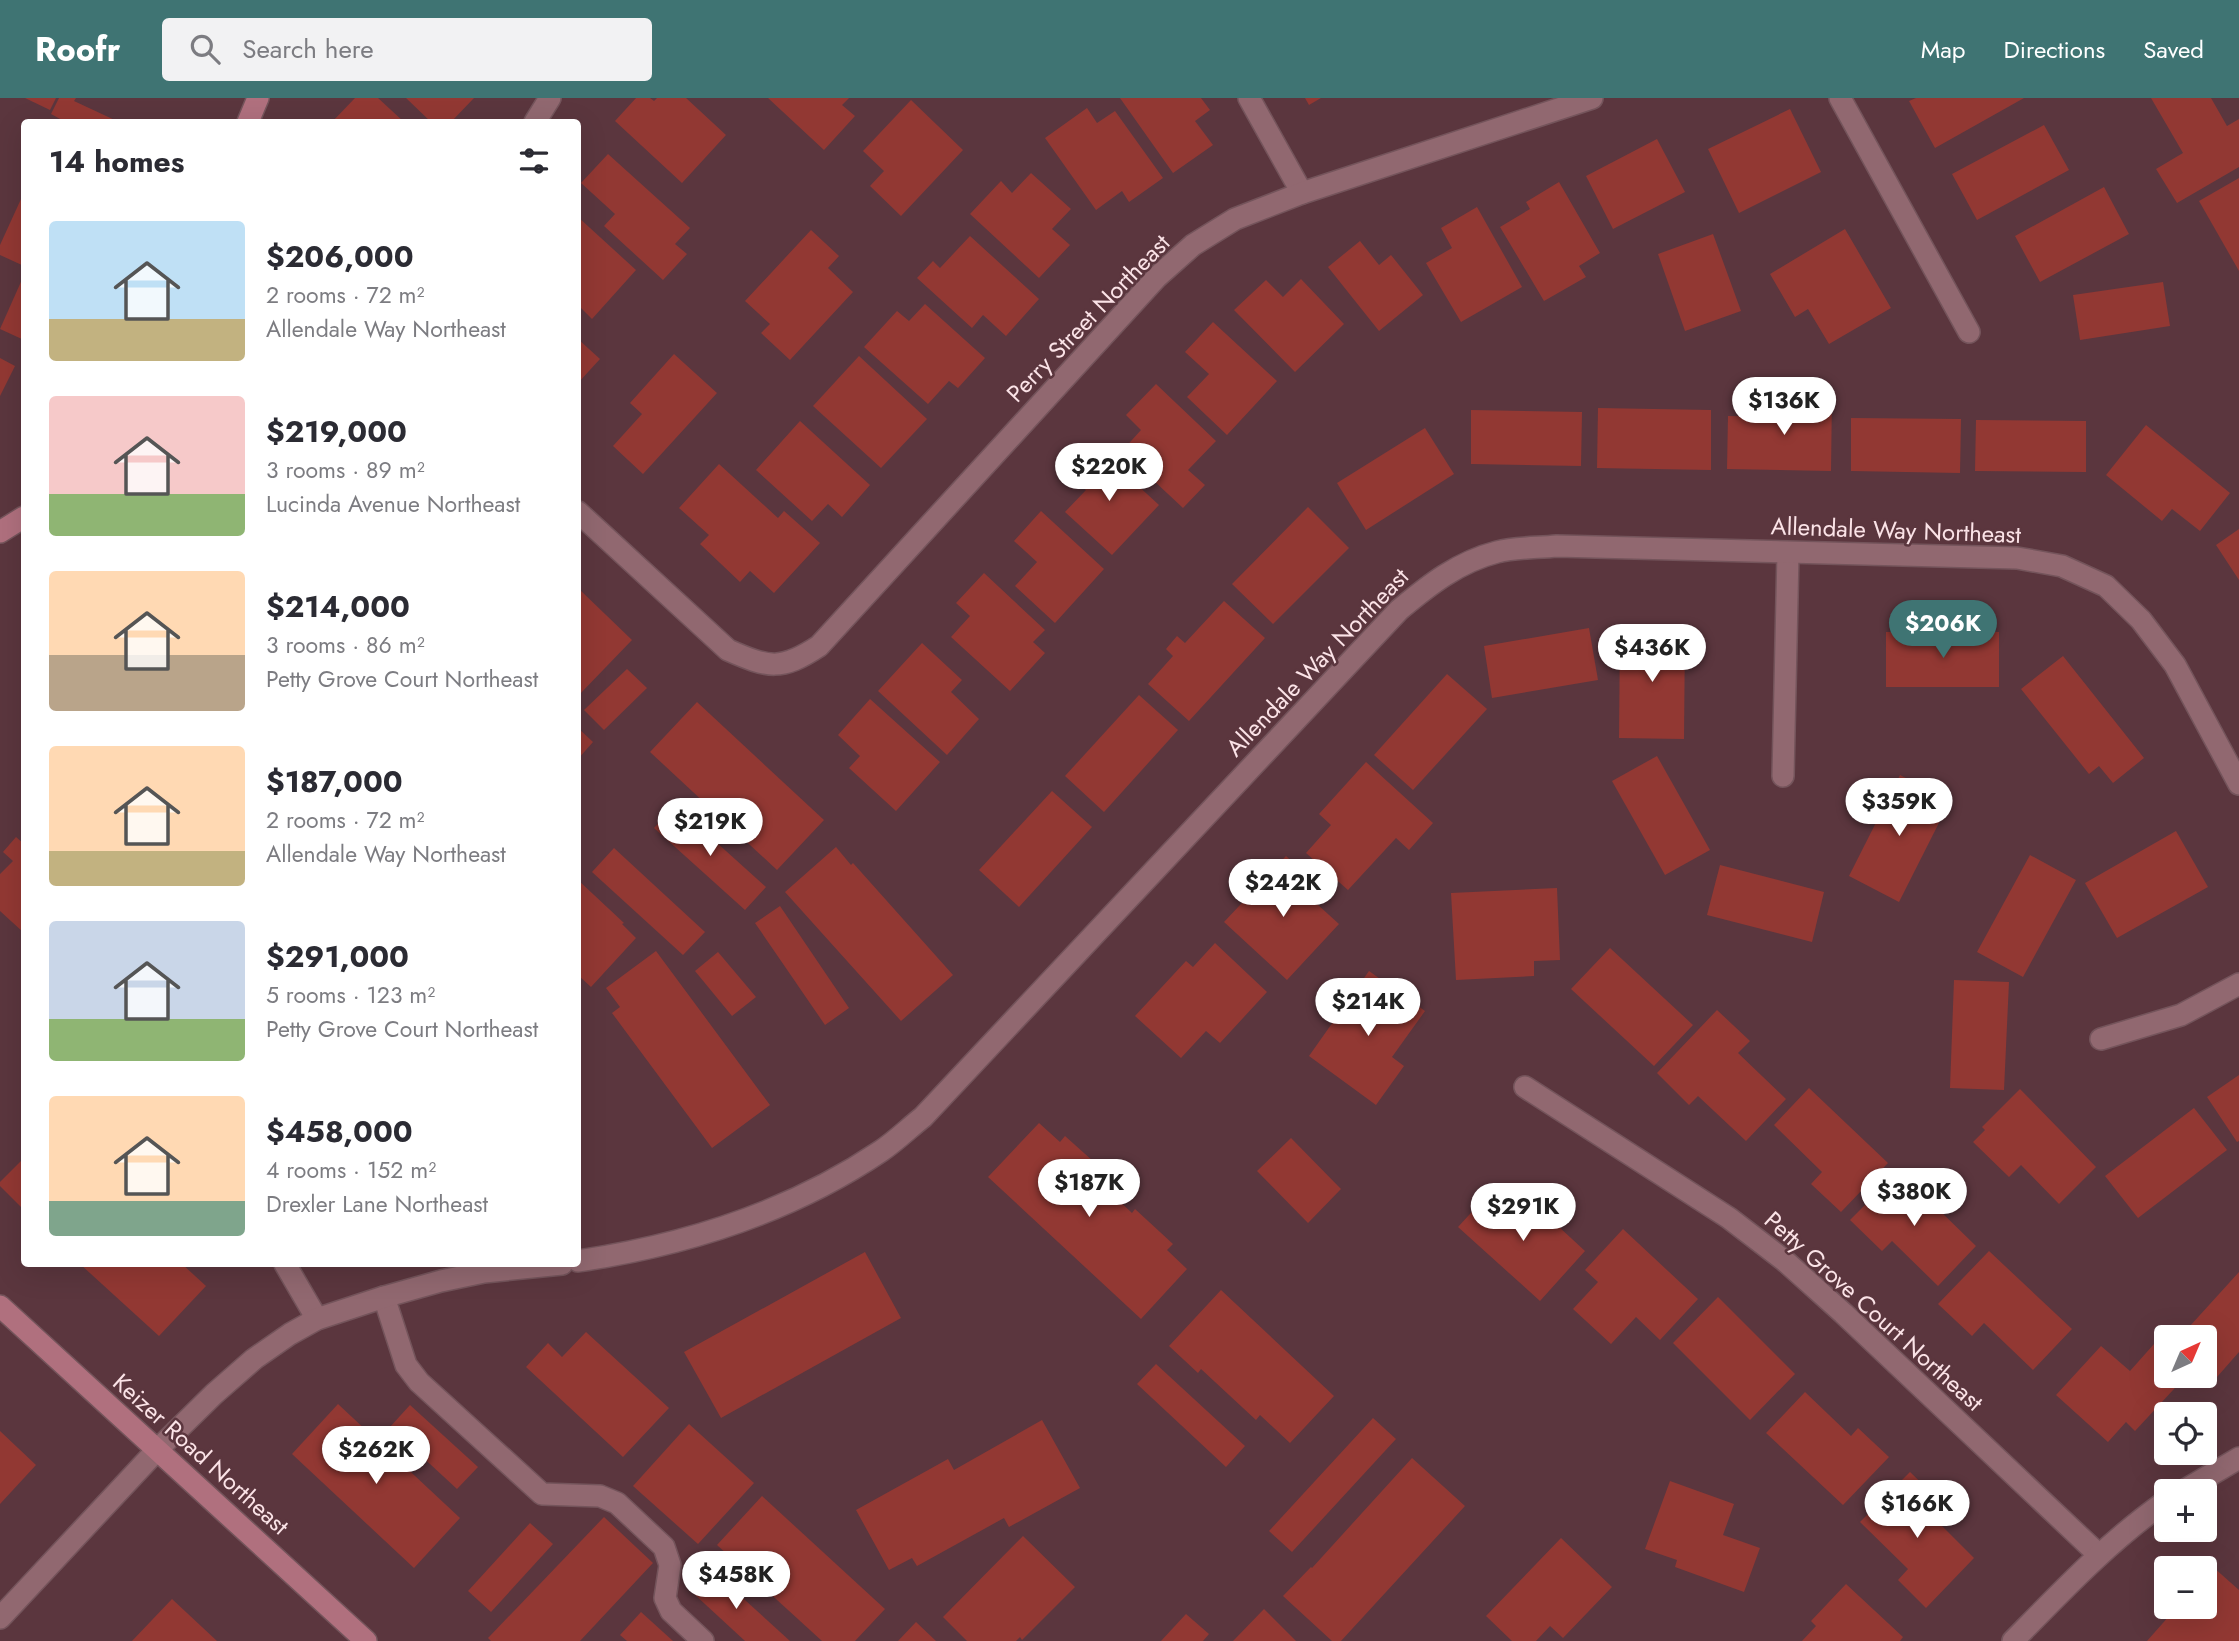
<!DOCTYPE html>
<meta charset="utf-8">
<style>
body{margin:0;font-family:Jost,sans-serif;background:#f2f2f3;color:#2b2b33;height:100vh;display:flex;flex-direction:column;font-size:26px;white-space:nowrap}
*{box-sizing:border-box;margin:0}
p{font-size:23px;color:#7c7c81}
.icon{flex:none;width:38px;height:38px;fill:none;stroke:currentColor;stroke-width:2;stroke-linecap:round;stroke-linejoin:round}
.map{position:relative;flex:1;overflow:hidden}
.drawer{position:absolute;left:21px;top:21px;width:560px;height:1148px;display:flex;flex-direction:column;background:#fff;border-radius:7px;box-shadow:0 7px 28px #0002}
.drawer>*{flex:none}
.needle{width:46px;rotate:44deg}
.buttons{position:absolute;left:2154px;top:1227px;display:grid;gap:14px}
.buttons a{display:grid;place-items:center;width:63px;height:63px;border-radius:7px;background:#fff;box-shadow:0 7px 28px #0002;font-size:35px}
.price{position:absolute;translate:-50% -60px;padding:0 16px;border-radius:24px;background:#fff;color:#222;font-size:23px;line-height:46px;filter:drop-shadow(0 2px 4px #0008)}
.price::after{content:'';position:absolute;left:50%;top:42px;width:21px;height:16px;margin-left:-10px;background:inherit;clip-path:polygon(0 0,100% 0,50% 100%)}
.price.current{background:#3f7473;color:#fff}
ul{padding:0;list-style:none}
li{display:flex;align-items:center;gap:21px;height:175px;padding:0 28px}
li span{display:grid;place-items:center;flex:none;width:196px;height:140px;border-radius:7px;color:#555}
li>.icon{margin-inline-start:auto}
span .icon{width:84px;height:84px;fill:#fffc;stroke-width:1}
li b{font-size:30px}
h2{display:flex;justify-content:space-between;align-items:center;height:84px;padding:0 28px;font-size:30px}
header{display:flex;align-items:center;gap:42px;box-sizing:border-box;height:98px;padding:0 35px;background:#3f7473;color:#fff}
header strong{font-size:33px}
nav{display:flex;gap:38px;margin-inline-start:auto;font-size:24px}
.search{width:490px;height:63px;background:#f2f2f3;display:flex;align-items:center;gap:18px;box-sizing:border-box;padding:0 24px;border-radius:7px;color:#7c7c81;font-size:26px}
.map>svg:first-child{display:block}
.building{fill:#923833}
.lines{fill:none;stroke-linecap:round;stroke-linejoin:round}
.street-casing{stroke:#74545b;stroke-width:24}
.secondary-casing{stroke:#74545b;stroke-width:24}
.street{stroke:#916870;stroke-width:21}
.secondary{stroke:#b0707e;stroke-width:21}
.labels{text-anchor:middle;dominant-baseline:central;stroke-width:5;stroke-linejoin:round;paint-order:stroke}
.street-label{font-size:24px;fill:#fbe3e7;stroke:#5b363e}
</style>
<header>
<strong>Roofr</strong>
<div class="search"><svg class="icon" aria-label="search" viewBox="0 0 24 24"><circle cx="10" cy="10" r="6"/><path d="M15 15l6 6"/></svg>Search here</div>
<nav><a>Map</a><a>Directions</a><a>Saved</a></nav>
</header>
<div class="map">
<svg width="2239" height="1543" viewBox="0 0 2239 1543">
<rect width="100%" height="100%" fill="#5b363e"/>
<g class="building">
<path d="M25,0H56L50,12Z"/>
<path d="M59,0H76L74,3L119,24H61L62,22L51,16Z"/>
<path d="M355,0H378L404,24H332Z"/>
<path d="M406,0H474L451,24H431Z"/>
<path d="M636,0H650L654,3L657,0H686L726,37L682,85L615,23Z"/>
<path d="M768,0H849L842,7L855,18L824,52Z"/>
<path d="M1120,0H1201L1210,12L1195,23L1213,47L1173,75Z"/>
<path d="M1305,0H1321L1309,7Z"/>
<path d="M1916,0H2024L1935,50L1909,3Z"/>
<path d="M2151,0H2211L2227,28L2239,21V69L2177,105L2156,71L2183,55Z"/>
<path d="M911,2L963,52L901,118L870,88L884,73L863,53Z"/>
<path d="M1087,10L1097,25L1115,13L1163,80L1129,104L1122,93L1096,112L1045,40Z"/>
<path d="M1790,11L1821,74L1739,115L1708,51Z"/>
<path d="M2044,27L2069,72L1977,122L1952,76Z"/>
<path d="M1657,41L1685,94L1613,131L1586,78Z"/>
<path d="M608,56L690,130L675,146L687,156L663,182L604,128L615,116L581,85Z"/>
<path d="M1031,75L1071,111L1052,131L1070,147L1039,180L970,116L1001,83L1012,95Z"/>
<path d="M2239,80V173L2199,103Z"/>
<path d="M1559,84L1600,155L1579,168L1586,179L1544,203L1500,129L1530,111L1526,104Z"/>
<path d="M2104,89L2129,136L2040,184L2015,138Z"/>
<path d="M21,101L24,103V168L0,157V147Z"/>
<path d="M1477,109L1522,189L1461,224L1426,165L1452,150L1441,130Z"/>
<path d="M578,119L636,172L592,221L578,207Z"/>
<path d="M1845,131L1891,210L1829,246L1808,211L1795,219L1770,176Z"/>
<path d="M811,132L839,158L828,170L853,194L790,262L761,235L770,226L745,203Z"/>
<path d="M1713,136L1741,213L1685,233L1658,156Z"/>
<path d="M970,138L1039,201L1006,238L983,217L972,230L917,180L933,163L940,170Z"/>
<path d="M1360,143L1379,167L1391,157L1423,197L1379,233L1328,169Z"/>
<path d="M24,177V242L0,231Z"/>
<path d="M1301,181L1344,226L1295,274L1234,212L1266,182L1283,199Z"/>
<path d="M2163,184L2170,228L2080,242L2073,197Z"/>
<path d="M925,206L985,260L958,290L949,283L928,306L864,249L897,213L909,223Z"/>
<path d="M1213,224L1277,283L1227,337L1187,299L1209,276L1185,254Z"/>
<path d="M578,241L600,261L578,285Z"/>
<path d="M674,256L717,295L643,376L613,348L642,316L630,305Z"/>
<path d="M859,258L927,321L881,370L813,308Z"/>
<path d="M0,260L15,268L0,298Z"/>
<path d="M1156,286L1216,343L1188,372L1205,387L1183,410L1122,353L1141,332L1126,317Z"/>
<path d="M1779,297L1832,298L1831,373L1727,371L1728,318L1778,319Z"/>
<path d="M1598,310L1711,312V372L1597,370Z"/>
<path d="M1471,312L1582,314L1581,368L1471,366Z"/>
<path d="M1851,320L1961,321L1960,375L1851,373Z"/>
<path d="M1976,322L2086,323V374L1975,373Z"/>
<path d="M800,323L870,387L842,419L828,406L812,423L756,372Z"/>
<path d="M2146,327L2230,395L2200,433L2172,411L2162,423L2106,377Z"/>
<path d="M1425,330L1454,376L1366,432L1337,385Z"/>
<path d="M1098,351L1159,407L1112,457L1065,414L1086,392L1071,379Z"/>
<path d="M719,366L778,420L784,413L820,445L774,495L750,473L740,484L700,446L709,437L679,410Z"/>
<path d="M1308,409L1349,450L1273,526L1232,486Z"/>
<path d="M1041,413L1104,471L1055,525L1015,488L1037,464L1014,443Z"/>
<path d="M2239,431V482L2216,447Z"/>
<path d="M984,475L1045,532L1033,544L1045,555L1010,593L951,539L970,518L956,505Z"/>
<path d="M579,491L632,542L578,598V493Z"/>
<path d="M1224,503L1265,540L1189,623L1148,586L1173,558L1166,551L1177,538L1185,545Z"/>
<path d="M1589,530L1598,582L1492,600L1484,548Z"/>
<path d="M1620,532L1685,533L1684,641L1619,640Z"/>
<rect x="1886" y="534" width="113" height="55"/>
<path d="M922,545L962,582L951,594L979,621L947,657L878,593Z"/>
<path d="M2063,558L2144,660L2113,685L2099,668L2089,676L2021,591Z"/>
<path d="M627,571L647,590L604,632L584,612Z"/>
<path d="M1447,576L1487,611L1413,692L1374,657Z"/>
<path d="M1139,597L1178,632L1104,714L1065,678Z"/>
<path d="M870,601L940,664L896,713L849,670L860,658L838,637Z"/>
<path d="M697,604L824,722L777,772L650,654Z"/>
<path d="M578,630L593,644L578,661Z"/>
<path d="M1657,658L1710,752L1665,777L1612,683Z"/>
<path d="M1366,664L1433,725L1409,752L1396,740L1348,792L1306,755L1331,727L1319,716Z"/>
<path d="M1900,677L1950,703L1899,804L1849,778Z"/>
<path d="M1052,693L1092,729L1019,809L979,772Z"/>
<path d="M675,707L766,789L745,812L654,730Z"/>
<path d="M2176,733L2208,789L2117,840L2085,785Z"/>
<path d="M16,739L24,746L23,834L0,813V776L13,763L3,754Z"/>
<path d="M836,749L851,767L853,765L953,877L901,923L785,794Z"/>
<path d="M614,750L705,834L683,857L592,774Z"/>
<path d="M2030,757L2076,782L2023,879L1977,854Z"/>
<path d="M1286,758L1317,787L1307,797L1339,826L1287,882L1224,824Z"/>
<path d="M1720,767L1824,794L1812,844L1707,817Z"/>
<path d="M578,782L624,825L622,826L636,840L591,889L578,877Z"/>
<path d="M1557,790L1560,862L1534,863V878L1456,882L1451,795Z"/>
<path d="M780,808L849,910L825,927L755,825Z"/>
<path d="M1215,845L1267,894L1220,945L1206,933L1181,960L1135,918L1186,863L1193,869Z"/>
<path d="M1610,850L1693,927L1654,968L1571,891Z"/>
<path d="M656,853L770,1007L712,1050L612,915L620,909L606,890Z"/>
<path d="M718,854L756,899L732,918L695,873Z"/>
<path d="M1369,873L1425,913L1392,959L1404,968L1376,1007L1309,958Z"/>
<path d="M1954,882L2009,884L2004,992L1950,990Z"/>
<path d="M1717,912L1750,943L1738,955L1786,1001L1746,1043L1698,998L1689,1007L1657,975Z"/>
<path d="M2239,977V1043L2237,1044L2207,999Z"/>
<path d="M1809,990L1888,1065L1841,1114L1811,1086L1822,1074L1774,1027Z"/>
<path d="M2020,991L2096,1069L2059,1106L2021,1067L2009,1079L1973,1044L1985,1032L1982,1029Z"/>
<path d="M2194,1010L2227,1052L2138,1120L2105,1078Z"/>
<path d="M1039,1025L1060,1044L1065,1038L1103,1072L1095,1080L1132,1115L1135,1111L1173,1146L1167,1152L1187,1171L1141,1221L988,1079Z"/>
<path d="M1291,1040L1341,1091L1308,1125L1257,1073Z"/>
<path d="M24,1060V1112L0,1088V1084Z"/>
<path d="M1899,1073L1976,1148L1938,1188L1892,1143L1882,1153L1850,1122Z"/>
<path d="M1491,1093L1519,1118L1532,1104L1585,1153L1540,1203L1458,1129Z"/>
<path d="M1623,1131L1698,1201L1660,1242L1636,1219L1611,1246L1573,1211L1598,1184L1585,1172Z"/>
<path d="M1989,1153L2072,1231L2033,1272L1984,1225L1972,1238L1938,1206Z"/>
<path d="M865,1154L901,1220L721,1320L684,1254Z"/>
<path d="M80,1166H182L206,1188L159,1238Z"/>
<path d="M2239,1174V1254L2217,1279L2205,1268V1239H2180Z"/>
<path d="M1221,1192L1334,1298L1290,1345L1260,1317L1256,1322L1201,1271L1198,1275L1169,1248Z"/>
<path d="M1718,1199L1795,1276L1750,1322L1673,1245Z"/>
<path d="M586,1234L669,1310L623,1359L526,1269L548,1245L562,1259Z"/>
<path d="M2154,1246L2166,1258V1278H2186L2135,1333L2126,1324L2108,1344L2056,1297L2101,1248L2130,1273Z"/>
<path d="M1156,1266L1245,1348L1226,1369L1137,1286Z"/>
<path d="M1805,1294L1851,1338L1858,1330L1889,1359L1843,1407L1766,1335Z"/>
<path d="M338,1306L460,1420L414,1470L292,1356Z"/>
<path d="M410,1307L478,1369L457,1391L390,1329Z"/>
<path d="M1373,1320L1396,1341L1292,1454L1269,1433Z"/>
<path d="M1042,1322L1080,1390L1009,1429L1004,1420L917,1468L912,1460L889,1472L856,1412L948,1361L954,1372Z"/>
<path d="M689,1326L754,1385L698,1446L633,1388Z"/>
<path d="M0,1333L36,1367L0,1406Z"/>
<path d="M1412,1360L1465,1408L1341,1543H1332L1283,1498L1311,1469L1312,1470Z"/>
<path d="M1910,1374L1940,1403L1929,1415L1974,1460L1926,1510L1898,1482L1908,1471L1860,1424Z"/>
<path d="M1670,1383L1734,1406L1723,1437L1760,1450L1744,1494L1675,1469L1677,1462L1645,1451Z"/>
<path d="M762,1398L885,1511L855,1543H822L717,1447Z"/>
<path d="M604,1419L653,1465L580,1543H491L488,1540Z"/>
<path d="M530,1425L553,1446L491,1514L468,1493Z"/>
<path d="M1023,1438L1075,1489L1022,1542L1020,1539L1016,1543H967L943,1519Z"/>
<path d="M1561,1440L1612,1489L1563,1540L1550,1528L1536,1543H1512L1486,1518Z"/>
<path d="M2213,1469L2239,1492V1543H2147L2178,1508H2205V1478Z"/>
<path d="M713,1473L790,1543H745L693,1495Z"/>
<path d="M1846,1486L1903,1539L1900,1543H1802L1816,1528L1811,1523Z"/>
<path d="M172,1501L217,1543H132Z"/>
<path d="M1264,1511L1296,1543H1233Z"/>
<path d="M641,1514L673,1543H627L620,1537Z"/>
<path d="M1186,1516L1209,1536L1203,1543H1161Z"/>
<path d="M916,1524L936,1543H898Z"/>
</g>
<g class="lines">
<defs>
<g id="street">
<path d="M1249,0L1302,95"/>
<path d="M1840,0L1969,234"/>
<path d="M535,24L550,0"/>
<path d="M578,414L728,552C769,570 781,573 819,548L1157,179L1193,147L1235,121L1302,95L1592,0"/>
<path d="M1783,678L1788,455"/>
<path d="M2101,941L2181,917L2239,886"/>
<path d="M1525,989L1729,1120L1785,1163L1843,1215L2098,1456"/>
<path d="M578,1163C686,1147 789,1115 881,1053C896,1043 909,1030 923,1019L1399,512C1429,487 1458,464 1497,454C1516,449 1538,450 1557,448L2017,460L2062,468L2106,488L2141,522L2175,567L2239,686"/>
<path d="M285,1166L317,1221"/>
<path d="M384,1199L406,1267L419,1284L542,1396L600,1398L617,1405L664,1449L670,1467L665,1500L671,1513L703,1543"/>
<path d="M2183,1393L2239,1360"/>
<path d="M0,1520L157,1352L214,1296L254,1261L290,1236L317,1221L384,1199L441,1183L484,1174L562,1166"/>
<path d="M2013,1543C2062,1493 2109,1443 2166,1403"/>
</g>
<g id="secondary">
<path d="M248,24L258,0"/>
<path d="M0,434L24,419"/>
<path d="M0,1208L366,1543"/>
</g>
</defs>
<use href="#street" class="street-casing"/>
<use href="#secondary" class="secondary-casing"/>
<use href="#street" class="street"/>
<use href="#secondary" class="secondary"/>
</g>
<g class="labels">
<g class="street-label">
<text transform="translate(1088 220) rotate(-46)">Perry Street Northeast</text>
<text transform="translate(1896 432) rotate(2)">Allendale Way Northeast</text>
<text transform="translate(1317 564) rotate(-46)">Allendale Way Northeast</text>
<text transform="translate(1874 1213) rotate(42)">Petty Grove Court Northeast</text>
<text transform="translate(201 1356) rotate(42)">Keizer Road Northeast</text>
</g>
</g>
</svg>
<div class="buttons">
<a><svg class="needle" viewBox="-14 -14 28 28"><path d="M0-13l5 13h-10z" fill="#e53935"/><path d="M0 13l5-13h-10z" fill="#7c7c81"/></svg></a>
<a><svg class="icon" aria-label="locate" viewBox="0 0 24 24"><circle cx="12" cy="12" r="6"/><path d="M12 2v4M12 18v4M2 12h4M18 12h4"/></svg></a>
<a>+</a>
<a>−</a>
</div>
<b class="price" style="left:1784px;top:339px">$136K</b>
<b class="price" style="left:1109px;top:405px">$220K</b>
<b class="price current" style="left:1943px;top:562px">$206K</b>
<b class="price" style="left:1652px;top:586px">$436K</b>
<b class="price" style="left:1899px;top:740px">$359K</b>
<b class="price" style="left:710px;top:760px">$219K</b>
<b class="price" style="left:1283px;top:821px">$242K</b>
<b class="price" style="left:1368px;top:940px">$214K</b>
<b class="price" style="left:1089px;top:1121px">$187K</b>
<b class="price" style="left:1914px;top:1130px">$380K</b>
<b class="price" style="left:1523px;top:1145px">$291K</b>
<b class="price" style="left:376px;top:1388px">$262K</b>
<b class="price" style="left:1917px;top:1442px">$166K</b>
<b class="price" style="left:736px;top:1513px">$458K</b>
<section class="drawer">
<h2>14 homes<svg class="icon" aria-label="filters" viewBox="0 0 24 24"><path d="M4 7h16M4 17h16"/><circle cx="9" cy="7" r="2"/><circle cx="15" cy="17" r="2"/></svg></h2>
<ul>
<li><span style="background:linear-gradient(#bfe0f5 70%,#c2b280 0)"><svg class="icon" aria-label="home" viewBox="0 0 24 24"><path d="M3 11l9-7 9 7M6 9v11h12V9"/></svg></span><div><b>$206,000</b><p>2 rooms · 72 m²</p><p>Allendale Way Northeast</p></div></li>
<li><span style="background:linear-gradient(#f6c9c9 70%,#8fb573 0)"><svg class="icon" aria-label="home" viewBox="0 0 24 24"><path d="M3 11l9-7 9 7M6 9v11h12V9"/></svg></span><div><b>$219,000</b><p>3 rooms · 89 m²</p><p>Lucinda Avenue Northeast</p></div></li>
<li><span style="background:linear-gradient(#ffd9b3 60%,#b9a48a 0)"><svg class="icon" aria-label="home" viewBox="0 0 24 24"><path d="M3 11l9-7 9 7M6 9v11h12V9"/></svg></span><div><b>$214,000</b><p>3 rooms · 86 m²</p><p>Petty Grove Court Northeast</p></div></li>
<li><span style="background:linear-gradient(#ffd9b3 75%,#c2b280 0)"><svg class="icon" aria-label="home" viewBox="0 0 24 24"><path d="M3 11l9-7 9 7M6 9v11h12V9"/></svg></span><div><b>$187,000</b><p>2 rooms · 72 m²</p><p>Allendale Way Northeast</p></div></li>
<li><span style="background:linear-gradient(#c9d6e8 70%,#8fb573 0)"><svg class="icon" aria-label="home" viewBox="0 0 24 24"><path d="M3 11l9-7 9 7M6 9v11h12V9"/></svg></span><div><b>$291,000</b><p>5 rooms · 123 m²</p><p>Petty Grove Court Northeast</p></div></li>
<li><span style="background:linear-gradient(#ffd9b3 75%,#7fa58c 0)"><svg class="icon" aria-label="home" viewBox="0 0 24 24"><path d="M3 11l9-7 9 7M6 9v11h12V9"/></svg></span><div><b>$458,000</b><p>4 rooms · 152 m²</p><p>Drexler Lane Northeast</p></div></li>
</ul>
</section>
</div>
